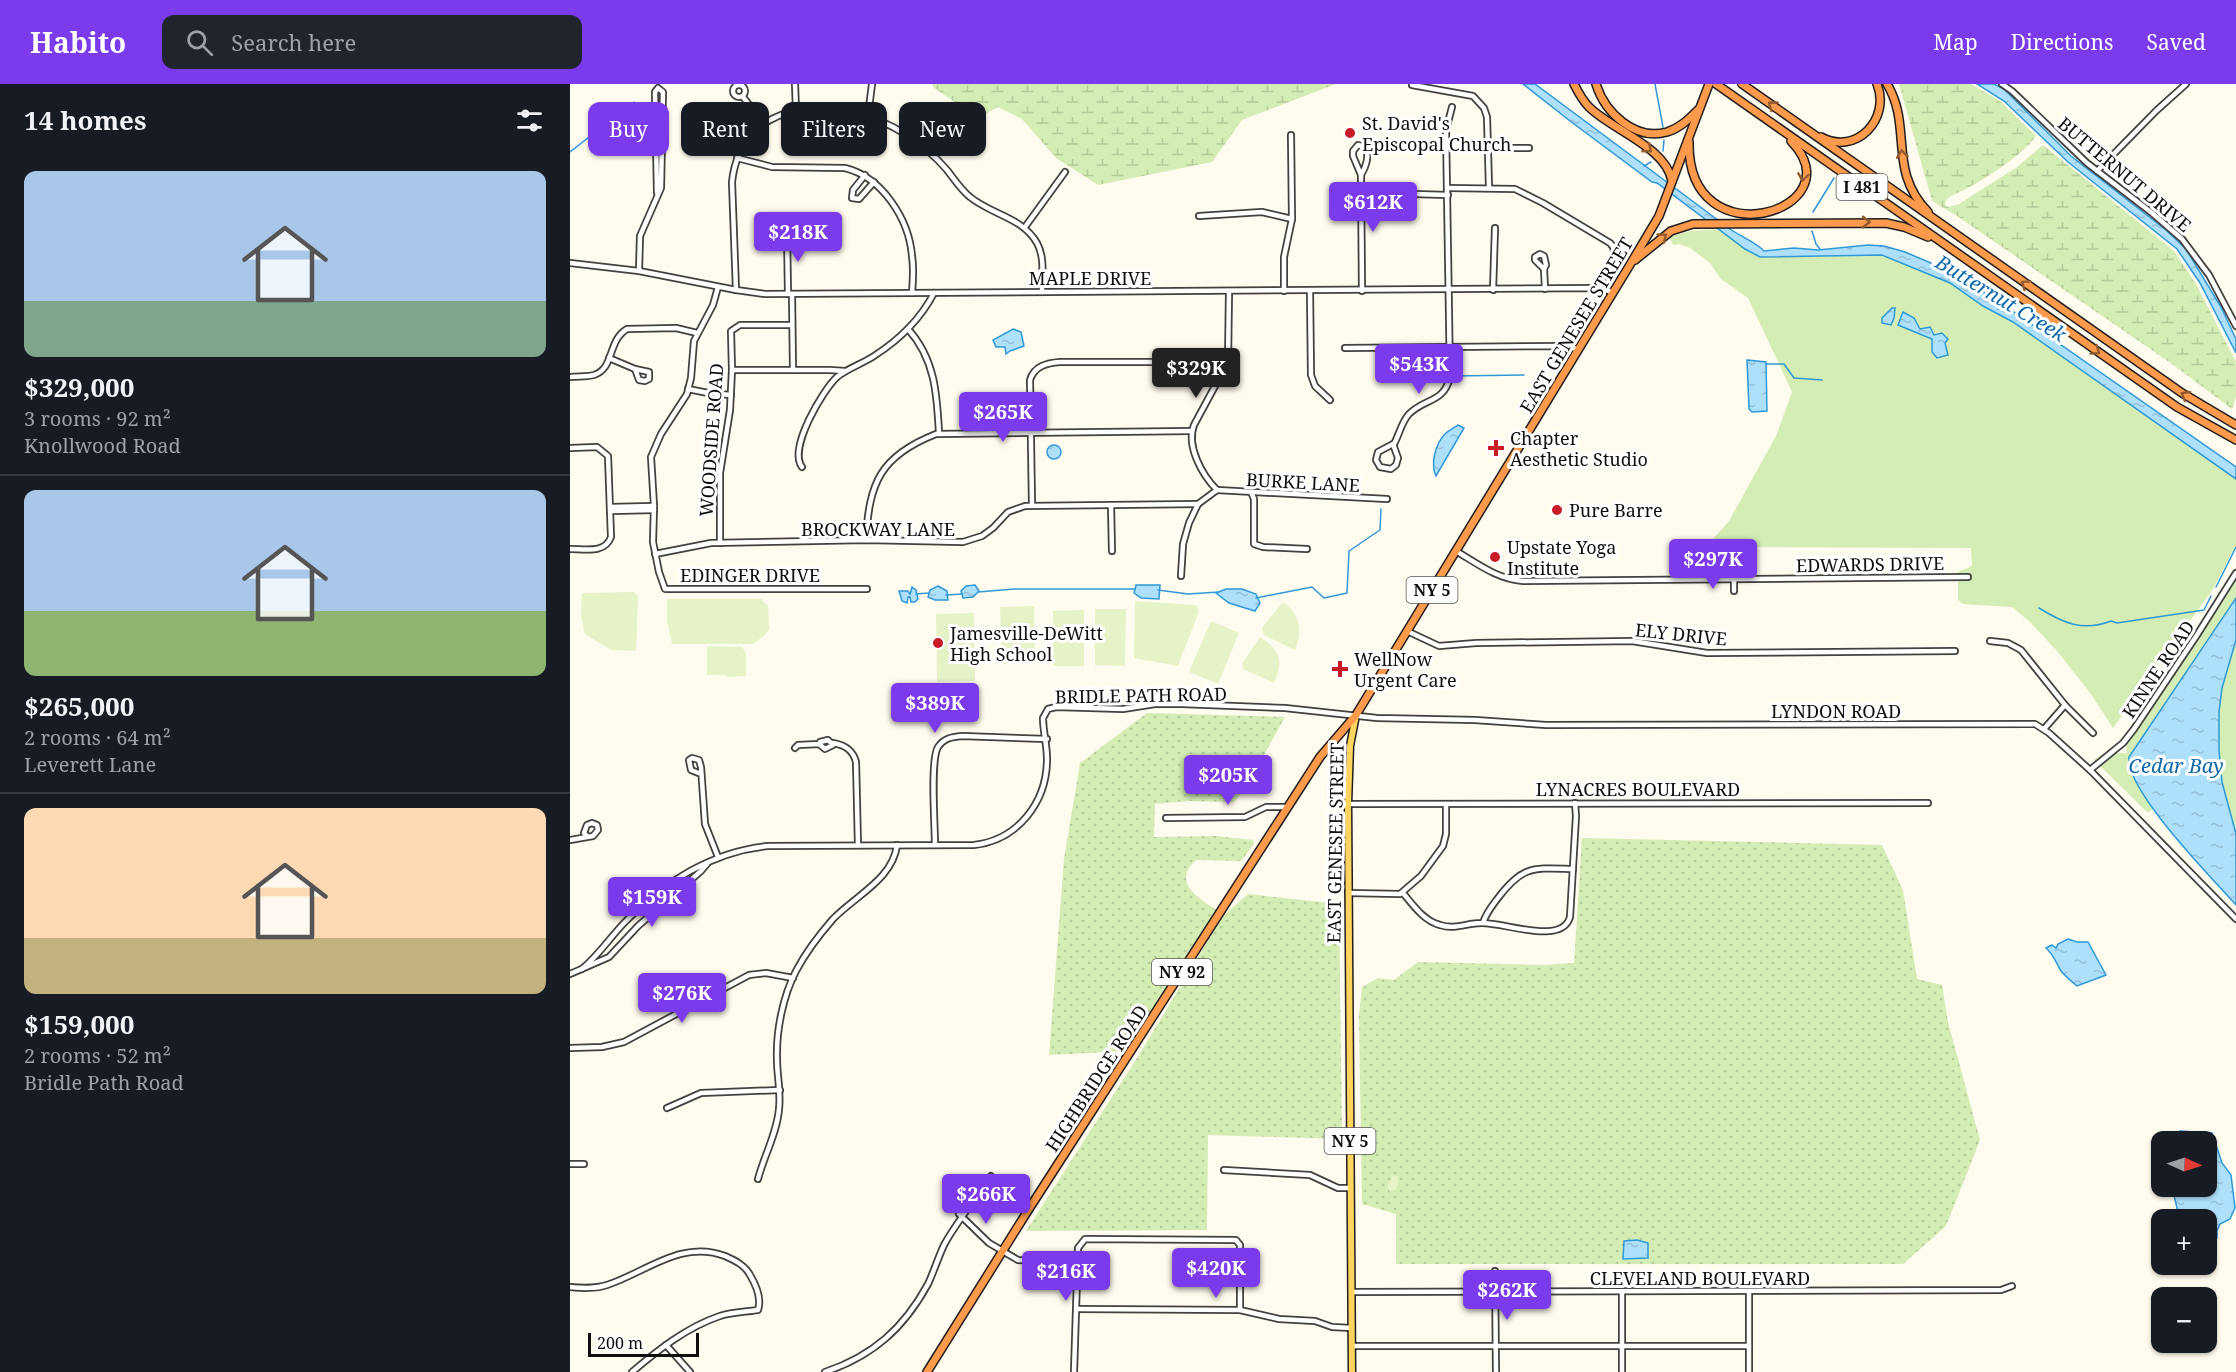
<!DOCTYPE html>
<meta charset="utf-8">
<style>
body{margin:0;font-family:"Noto Serif",serif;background:#20242c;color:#f1f3f6;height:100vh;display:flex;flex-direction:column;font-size:22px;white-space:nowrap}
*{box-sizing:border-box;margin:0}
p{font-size:20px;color:#9ea1a6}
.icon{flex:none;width:33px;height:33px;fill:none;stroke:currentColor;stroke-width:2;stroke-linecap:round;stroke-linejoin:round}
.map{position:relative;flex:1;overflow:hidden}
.details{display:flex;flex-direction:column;background:#171b24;width:570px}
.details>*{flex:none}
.top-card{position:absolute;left:18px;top:18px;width:570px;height:54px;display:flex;gap:12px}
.needle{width:39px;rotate:93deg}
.controls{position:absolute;left:1581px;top:1047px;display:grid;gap:12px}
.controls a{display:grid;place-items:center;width:66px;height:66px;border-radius:12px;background:#171b24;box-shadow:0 2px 4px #0004;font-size:30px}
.scale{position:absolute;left:18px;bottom:15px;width:111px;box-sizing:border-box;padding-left:6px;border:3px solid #0e0e0e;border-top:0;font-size:16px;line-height:21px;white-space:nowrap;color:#0e0e0e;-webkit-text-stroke:4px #fff;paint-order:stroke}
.price{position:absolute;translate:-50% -51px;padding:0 14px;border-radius:6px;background:#7c3aed;color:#fff;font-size:20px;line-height:39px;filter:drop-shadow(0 2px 3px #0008)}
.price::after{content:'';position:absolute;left:50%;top:36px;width:18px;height:14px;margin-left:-9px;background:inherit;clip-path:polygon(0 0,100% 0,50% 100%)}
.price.selected{background:#222;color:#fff}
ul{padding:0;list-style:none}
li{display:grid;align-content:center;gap:12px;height:318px;padding:0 24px}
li+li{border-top:2px solid #363941}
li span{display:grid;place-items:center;height:186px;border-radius:12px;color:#555}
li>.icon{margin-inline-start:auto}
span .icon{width:108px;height:108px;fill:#fffc;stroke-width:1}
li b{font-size:26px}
h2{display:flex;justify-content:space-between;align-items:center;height:72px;padding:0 24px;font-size:26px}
.pill{padding:0 21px;border-radius:12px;background:#171b24;box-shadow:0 2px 4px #0004;font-size:21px;line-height:54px}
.pill.selected{background:#7c3aed;color:#fff}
header{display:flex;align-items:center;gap:36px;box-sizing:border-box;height:84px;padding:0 30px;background:#7c3aed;color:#fff}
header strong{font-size:28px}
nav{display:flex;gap:33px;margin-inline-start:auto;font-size:21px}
.search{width:420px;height:54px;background:#20242c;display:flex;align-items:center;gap:15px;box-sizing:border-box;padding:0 21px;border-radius:12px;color:#9ea1a6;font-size:22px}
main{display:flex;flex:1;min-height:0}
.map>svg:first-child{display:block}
.grass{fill:url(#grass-dots)}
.wetland{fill:url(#wetland-marsh)}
.park{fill:#d3edb4}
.pitch{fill:#e5f3c7}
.water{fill:url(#water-ripples);stroke:#2f99d8;stroke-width:1.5}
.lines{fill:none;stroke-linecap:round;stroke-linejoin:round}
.stream{stroke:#2f99d8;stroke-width:1.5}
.minor-casing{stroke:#414141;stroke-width:8}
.major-casing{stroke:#1f1f1f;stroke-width:9}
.highway-casing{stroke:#1f1f1f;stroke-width:10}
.minor{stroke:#fff;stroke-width:4.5}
.major{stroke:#ffd45e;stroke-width:6}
.highway{stroke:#ff9a4c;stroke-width:7}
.oneway{stroke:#935b30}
.poi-dot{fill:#c91a27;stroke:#fff;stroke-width:2}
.labels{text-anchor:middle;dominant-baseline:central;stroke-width:6;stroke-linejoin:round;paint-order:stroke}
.shield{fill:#fff;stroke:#565656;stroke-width:1.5}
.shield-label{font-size:16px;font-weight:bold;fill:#0e0e0e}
.poi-label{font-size:18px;fill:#0e0e0e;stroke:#fff;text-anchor:start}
.street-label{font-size:18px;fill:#0e0e0e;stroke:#fff}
.water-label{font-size:20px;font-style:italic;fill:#0c69aa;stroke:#fff}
</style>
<header>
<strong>Habito</strong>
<div class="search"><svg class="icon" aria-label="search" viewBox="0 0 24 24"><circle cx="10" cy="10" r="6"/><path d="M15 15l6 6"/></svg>Search here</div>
<nav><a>Map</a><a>Directions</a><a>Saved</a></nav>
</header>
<main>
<section class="details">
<h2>14 homes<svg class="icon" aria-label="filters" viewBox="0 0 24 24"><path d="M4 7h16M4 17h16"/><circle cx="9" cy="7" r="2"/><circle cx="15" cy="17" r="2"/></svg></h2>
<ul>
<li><span style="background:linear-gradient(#a9c7e8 70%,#7fa58c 0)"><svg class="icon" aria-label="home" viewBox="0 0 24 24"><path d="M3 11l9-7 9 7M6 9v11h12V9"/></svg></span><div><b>$329,000</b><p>3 rooms · 92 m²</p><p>Knollwood Road</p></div></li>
<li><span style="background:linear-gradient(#a9c7e8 65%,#8fb573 0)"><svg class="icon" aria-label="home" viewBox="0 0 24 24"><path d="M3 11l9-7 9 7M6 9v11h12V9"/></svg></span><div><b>$265,000</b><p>2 rooms · 64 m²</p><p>Leverett Lane</p></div></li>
<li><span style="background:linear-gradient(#ffd9b3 70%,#c2b280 0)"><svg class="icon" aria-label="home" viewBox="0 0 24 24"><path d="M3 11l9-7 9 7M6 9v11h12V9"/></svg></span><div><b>$159,000</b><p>2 rooms · 52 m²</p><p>Bridle Path Road</p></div></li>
</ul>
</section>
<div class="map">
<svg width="1666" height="1288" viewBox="0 0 1666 1288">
<defs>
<pattern id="grass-dots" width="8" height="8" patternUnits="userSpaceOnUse" patternTransform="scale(1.5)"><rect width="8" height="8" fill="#d3edb4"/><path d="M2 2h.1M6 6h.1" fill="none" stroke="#b4ca9a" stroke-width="1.8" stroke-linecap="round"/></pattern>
<pattern id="wetland-marsh" width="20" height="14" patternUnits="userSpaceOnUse" patternTransform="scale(1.5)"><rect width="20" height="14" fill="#d3edb4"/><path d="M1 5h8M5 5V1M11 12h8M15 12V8" fill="none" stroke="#b4ca9a"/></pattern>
<pattern id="water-ripples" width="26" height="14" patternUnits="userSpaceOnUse" patternTransform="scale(1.5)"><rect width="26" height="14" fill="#aee0fb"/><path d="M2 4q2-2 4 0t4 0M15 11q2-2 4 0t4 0" fill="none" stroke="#94bfd6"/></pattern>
</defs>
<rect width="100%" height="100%" fill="#fffbee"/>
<g class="grass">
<path d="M577,629L715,633L674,707L664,718L619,717L585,720L584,753L646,752L683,756L684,760L671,777L626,776C601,799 629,814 648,827L557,967L479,971L494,775L510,679Z"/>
<path d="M1012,754L1312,761L1333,806L1347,895L1372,901L1378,938L1410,1056L1376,1142L1333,1180H826V1130L792,1120L789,932L792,903L808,894L824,896L848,878L973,881L1004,879Z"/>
<path d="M678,810L769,820L772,1055L638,1051L637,1146L456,1147L569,971L653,832Z"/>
</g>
<g class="wetland">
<path d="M362,0H766L672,36L642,78L528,101L486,74L452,35L428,23L408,34L364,4Z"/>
<path d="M1329,0H1401L1431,18L1466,52C1453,72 1404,103 1381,112L1376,116L1375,121L1378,123L1389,120L1447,83L1473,61L1604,167L1626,200L1666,278V313L1662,325L1602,280L1387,132L1362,117Z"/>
</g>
<g class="park">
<path d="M1155,145L1196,170L1311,167L1372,189L1666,388V461L1643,505L1543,644L1521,610L1487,567L1460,538L1442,523L1393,520L1388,516V488L1402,482L1401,464L1136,463L1159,437L1206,352L1222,308L1178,214L1151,195L1140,179L1120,164L1109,160L1103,161L1099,153L1121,147Z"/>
<path d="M1666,492V812L1585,723L1578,729L1524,676L1534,669H1557L1556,659L1566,636Z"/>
</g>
<g class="pitch">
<path d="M64,508L68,513L66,567L41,566L15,550L11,531L12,509Z"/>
<path d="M97,515H191L198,522L199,545L195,551L183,560H102L97,537Z"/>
<path d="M565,517L626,521L629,527L608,582L564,574Z"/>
<path d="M713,518C730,530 733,547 725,566L694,551L692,544Z"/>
<path d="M464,522L465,580H432L430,523Z"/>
<path d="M525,525H556L555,582L525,581Z"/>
<path d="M514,526V582H483V527Z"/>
<path d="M404,529L405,597L367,598L366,530Z"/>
<path d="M641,537L669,549L648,600L619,588Z"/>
<path d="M690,553C710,566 714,577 704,599L673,585L672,580Z"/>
<path d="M137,562L172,563L176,569V592L158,593L156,591H137Z"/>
<path d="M823,1091L827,1092L829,1097L826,1105L820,1108L817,1102Z"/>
</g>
<g class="water">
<path d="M953,0H965L1160,145C1170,152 1187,159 1194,167L1224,164L1248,166L1298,161L1314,162L1335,168L1375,185L1431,219L1666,383V395L1443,238L1413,222L1380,199L1312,171L1190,173L1175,165L1087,99L1082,98L1000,37Z"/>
<path d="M1407,0H1424L1434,5L1501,72L1596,146L1616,165L1651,223L1666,255V269L1630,199L1607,165L1498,78L1434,17Z"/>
<path d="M1322,224H1325L1324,234L1321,241L1312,239V234Z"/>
<path d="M1333,228L1344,234L1350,245L1360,243L1364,251L1372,249L1378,255L1375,259L1378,271L1367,274L1362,268V255L1328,241Z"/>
<path d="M443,245L451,248L454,262L440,267L436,270L435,263H426L423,256Z"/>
<path d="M1177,276L1196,278L1197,327L1182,328L1179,325Z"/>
<path d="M888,341L894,344L866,392C860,379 866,359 875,350C879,346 884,344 888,341Z"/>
<circle cx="484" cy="368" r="7"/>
<path d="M405,501L409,507L403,513L393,514L391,507L396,502Z"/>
<path d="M566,501H590L589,515L571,514L564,509Z"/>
<path d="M368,502L377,507L378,516H365L358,513L360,506Z"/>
<path d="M342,503L346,506L348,515L345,518H341L340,513H338L337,519L332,517L329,507H338L340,510Z"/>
<path d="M656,505H672L686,510L690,519L685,527L659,519L646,509Z"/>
<path d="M1666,514V556L1652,604L1649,628V666L1652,698L1666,750V821C1643,795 1555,706 1559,673Z"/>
<path d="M1498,855L1507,858H1518L1536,891L1507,902C1501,897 1495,892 1491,887C1486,879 1484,871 1476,864L1482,861L1486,864L1488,860Z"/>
<path d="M1610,1047L1642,1049L1652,1079L1661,1091L1665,1124L1660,1135L1650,1140L1647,1147V1154L1637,1162L1636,1136L1608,1135V1128L1602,1103L1636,1102V1058L1601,1057L1600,1052Z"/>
<path d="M1067,1156L1078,1159V1174L1053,1175L1054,1157Z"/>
</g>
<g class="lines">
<g class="stream">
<path d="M1085,0L1093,43"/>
<path d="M1093,67L1094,56"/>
<path d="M0,68L64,18"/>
<path d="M1074,82L1081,78"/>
<path d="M1243,128L1264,94"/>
<path d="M1242,147L1246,160L1250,165"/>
<path d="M1196,280H1214L1224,294L1252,296"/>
<path d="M823,292H877"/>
<path d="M883,292L954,291"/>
<path d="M1646,503L1666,463"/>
<path d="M588,506L618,510L649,508"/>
<path d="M408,508L444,505H565"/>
<path d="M346,510L359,509"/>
<path d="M376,511L392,510"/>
<path d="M686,514L742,503L754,514L777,509L779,467L810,446L811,425"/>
<path d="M1469,524C1493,539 1513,548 1541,537L1547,539L1634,526L1641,512"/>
</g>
<defs>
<g id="minor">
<path d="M225,0L226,26"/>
<path d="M1432,0L1442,7L1517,79L1582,129L1612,155L1639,191L1666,242"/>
<path d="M842,1L903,12L914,24L917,33L919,103"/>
<circle cx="169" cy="7" r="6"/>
<path d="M173,13L193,38"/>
<path d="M298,32L302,0"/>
<path d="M788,61L795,63C800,71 796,83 791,91L783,72V67Z"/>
<path d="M918,64H959"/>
<path d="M167,74L202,83L275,84C312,93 339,135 342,172C344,184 343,197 342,209"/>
<path d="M1527,87L1587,26L1616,0"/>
<path d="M295,91L283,106L282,114L289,115L304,98"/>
<path d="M791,91L792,207"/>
<path d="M878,104L945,105L973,119L1040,159C1053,171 1032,190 1029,204"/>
<path d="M844,110L878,111"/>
<path d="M629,132L692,128L722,135"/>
<path d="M455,143L495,88"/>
<path d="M217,148L218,210"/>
<path d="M970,170L974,172L976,181L974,185L965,176V173Z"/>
<path d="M0,179L69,187L166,206L195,210L1029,204L1042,208"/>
<path d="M974,185L975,205"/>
<path d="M69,187L70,152L91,104L93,8L88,4L85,8L87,109"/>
<path d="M148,203L143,221L124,257L121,294L117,310L91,350L81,373L84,422L83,458L89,488L95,505H297"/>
<path d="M166,206L162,98C172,8 276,12 335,50C351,60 365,72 377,86C384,95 391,106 400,113C422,131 452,133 467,159C475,173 472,193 472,208"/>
<path d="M923,206L925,144"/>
<path d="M714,207V173L722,135L721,51"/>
<path d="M740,207L741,291L745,302L760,316"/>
<path d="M222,210L223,286"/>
<path d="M338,245C365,275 367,310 369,349"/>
<path d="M775,264L994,262L1007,265"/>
<path d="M39,274L65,285"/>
<path d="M65,285L79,288V295L75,297L69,296Z"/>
<path d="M162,286H260L275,287"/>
<path d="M0,293C8,292 17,293 24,291C45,284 37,257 57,245L106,244L127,249"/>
<path d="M118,305L138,309L161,311"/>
<path d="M823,360L828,374L826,381L821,385L810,383L806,376L808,368Z"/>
<path d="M824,360C829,351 832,337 839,330C855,314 874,319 880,293L876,46L882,23"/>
<path d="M0,364L27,363L38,372L41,453C35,470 15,465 0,465"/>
<path d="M232,383C218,365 252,307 267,293C278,284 292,280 304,272C329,256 350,236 364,209"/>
<path d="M647,406C632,391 616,362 624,341L658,278L659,208"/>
<path d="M647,406L817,415"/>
<path d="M681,408L684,415V460L693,463L737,465"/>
<path d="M462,421L460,296C464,282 477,279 490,278H658"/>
<path d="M541,421L542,467"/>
<path d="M40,423L84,422"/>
<path d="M40,427L84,426"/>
<path d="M296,456C299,399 310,372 366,350L622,347"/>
<path d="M150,459V389L160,326L162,286L161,247L170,241H222"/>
<path d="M886,467C908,480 927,495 953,497L1398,493"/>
<path d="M85,470L141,459L296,456L393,458L412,452L423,444L438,428L455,422L628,420"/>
<path d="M611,492L613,460L619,439L628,420L647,406"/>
<path d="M1164,507V495"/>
<path d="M837,547L869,562L906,559L1062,557L1137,569L1385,567"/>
<path d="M1420,557L1438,559L1451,566L1495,621L1523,649"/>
<path d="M1474,645L1495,621"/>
<path d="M263,659C275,661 283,666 286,678L288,761"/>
<path d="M225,664L228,661L249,660L255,665L263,661L258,656L250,658L249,660"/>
<path d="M1520,686L1553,659L1564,645L1627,551L1666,489"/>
<path d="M131,690L121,686L119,676L122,674L129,676L131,683L135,740L148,773"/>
<path d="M778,720L1358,719"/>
<path d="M596,734L675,733L696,723H718"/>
<path d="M0,756L23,752L28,746L27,741L22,739L17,741L14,749L17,752"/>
<path d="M365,761C365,742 360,676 368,663C374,654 382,653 392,652L477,655"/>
<path d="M778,809L830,810L851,792L873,762L876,750V720"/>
<path d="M833,809C843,821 854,837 870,841C885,846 897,839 911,839C934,838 992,862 1000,833L1006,732L1005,719"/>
<path d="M913,839C916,829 922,822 928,814C953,781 963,784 1003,785"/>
<path d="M12,885C29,871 41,852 56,837C93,798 144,767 198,762L404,761C448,756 477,718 477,675C477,661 473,647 473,634L478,625L486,623L553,625L585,620H612L715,624L807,634L905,636L976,641L1465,640L1479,649L1520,686L1666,835"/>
<path d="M0,890L39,873L68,842L131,787L137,780"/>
<path d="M0,964L32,963L54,958L179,891L196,889L223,894"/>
<path d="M97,1024L131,1009L210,1006"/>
<path d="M0,1080H14"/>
<path d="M654,1086L740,1091L768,1104H781"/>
<path d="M188,1095C194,1072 207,1049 209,1025C211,1008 207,992 207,975C206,947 213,912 226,887C236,868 249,851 263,835C285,812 323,795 327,761"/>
<path d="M389,1130L419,1159L448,1176L508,1178"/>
<path d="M925,1187L926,1288"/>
<path d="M0,1203C12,1204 25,1205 37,1201C75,1189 111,1155 155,1172C164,1176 175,1181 180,1191C186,1201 192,1214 188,1226C175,1228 162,1228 150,1232C117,1243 88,1266 62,1288"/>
<path d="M1179,1207V1288"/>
<path d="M782,1208L1431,1206L1442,1202"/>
<path d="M1052,1208V1288"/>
<path d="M507,1225L670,1226L709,1235L745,1237L762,1243L782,1244"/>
<path d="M96,1261L120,1288"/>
<path d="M782,1262H1179"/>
<path d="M255,1288C303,1272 334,1244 358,1200C364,1187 368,1174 374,1161C387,1137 406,1115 421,1092"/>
<path d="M504,1288L508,1164L515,1155L666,1156L670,1161V1226"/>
</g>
<path id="major" d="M782,1288L778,720L780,662L786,631"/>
<g id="highway">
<path d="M1004,0C1008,8 1013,17 1019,23C1042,46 1096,63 1102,97"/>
<path d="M1026,0C1035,29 1065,57 1097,48C1110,44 1119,35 1128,26"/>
<path d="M1146,0L1607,323L1666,356"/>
<path d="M1172,0L1612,309L1666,341"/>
<path d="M1317,0C1343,43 1317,86 1358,128"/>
<path d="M1251,53C1286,72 1321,35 1307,0"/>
<path d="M1119,58C1117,179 1288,126 1221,57"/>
<path d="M1065,176L1101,147L1123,140L1316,139L1334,143L1358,153"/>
<path d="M357,1288L457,1128L750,673L786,631L1061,179L1089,132L1139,0"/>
</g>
</defs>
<use href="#minor" class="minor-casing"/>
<use href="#major" class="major-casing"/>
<use href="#highway" class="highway-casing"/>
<use href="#minor" class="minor"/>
<use href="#major" class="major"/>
<use href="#highway" class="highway"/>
</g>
<defs><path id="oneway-chevron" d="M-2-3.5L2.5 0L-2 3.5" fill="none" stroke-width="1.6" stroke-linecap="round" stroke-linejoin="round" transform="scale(1.5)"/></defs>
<g class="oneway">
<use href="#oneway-chevron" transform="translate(1202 21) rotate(-144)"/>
<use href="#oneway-chevron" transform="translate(1078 65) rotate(38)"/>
<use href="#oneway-chevron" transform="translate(1332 70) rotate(-97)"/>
<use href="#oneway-chevron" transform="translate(1233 93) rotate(99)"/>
<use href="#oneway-chevron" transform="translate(1296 138)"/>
<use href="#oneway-chevron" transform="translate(1093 153) rotate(-36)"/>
<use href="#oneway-chevron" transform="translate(1455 200) rotate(-145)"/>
<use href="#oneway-chevron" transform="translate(1526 267) rotate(35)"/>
<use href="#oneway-chevron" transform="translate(1615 311) rotate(-148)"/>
</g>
<g class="poi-dot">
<circle cx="780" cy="49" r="6"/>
<path d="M923 355h6v6h6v6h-6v6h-6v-6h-6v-6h6z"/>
<circle cx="987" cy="426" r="6"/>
<circle cx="925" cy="473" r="6"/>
<circle cx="368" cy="559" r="6"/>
<path d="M767 576h6v6h6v6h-6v6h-6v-6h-6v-6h6z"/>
</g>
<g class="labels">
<g class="shield">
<rect x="1266.5" y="90" width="51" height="26" rx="4.5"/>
<rect x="836.5" y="493" width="51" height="26" rx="4.5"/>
<rect x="582" y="875" width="60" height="26" rx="4.5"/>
<rect x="754.5" y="1044" width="51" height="26" rx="4.5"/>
</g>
<g class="shield-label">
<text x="1292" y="103">I 481</text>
<text x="862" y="506">NY 5</text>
<text x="612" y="888">NY 92</text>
<text x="780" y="1057">NY 5</text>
</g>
<g class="poi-label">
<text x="792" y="39">St. David's<tspan x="792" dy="21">Episcopal Church</tspan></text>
<text x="940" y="354">Chapter<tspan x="940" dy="21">Aesthetic Studio</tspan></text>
<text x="999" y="426">Pure Barre</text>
<text x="937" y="463">Upstate Yoga<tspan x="937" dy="21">Institute</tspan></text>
<text x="380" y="549">Jamesville-DeWitt<tspan x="380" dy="21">High School</tspan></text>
<text x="784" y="575">WellNow<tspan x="784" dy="21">Urgent Care</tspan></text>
</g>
<g class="street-label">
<text transform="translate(1555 90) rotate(40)">BUTTERNUT DRIVE</text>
<text x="520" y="194">MAPLE DRIVE</text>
<text transform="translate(1006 241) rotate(-59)">EAST GENESEE STREET</text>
<text transform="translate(141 356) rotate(-86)">WOODSIDE ROAD</text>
<text transform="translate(733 398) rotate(3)">BURKE LANE</text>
<text x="308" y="445">BROCKWAY LANE</text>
<text transform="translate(1300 480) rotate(-1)">EDWARDS DRIVE</text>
<text x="180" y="491">EDINGER DRIVE</text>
<text transform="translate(1111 550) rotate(6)">ELY DRIVE</text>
<text transform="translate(1588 585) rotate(-56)">KINNE ROAD</text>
<text transform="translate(571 611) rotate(-1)">BRIDLE PATH ROAD</text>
<text x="1266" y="627">LYNDON ROAD</text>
<text x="1068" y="705">LYNACRES BOULEVARD</text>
<text transform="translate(765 759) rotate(-89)">EAST GENESEE STREET</text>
<text transform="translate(526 994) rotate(-57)">HIGHBRIDGE ROAD</text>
<text x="1130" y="1194">CLEVELAND BOULEVARD</text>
</g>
<g class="water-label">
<text transform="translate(1431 214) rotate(31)">Butternut Creek</text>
<text x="1606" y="681">Cedar Bay</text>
</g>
</g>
</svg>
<div class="controls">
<a><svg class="needle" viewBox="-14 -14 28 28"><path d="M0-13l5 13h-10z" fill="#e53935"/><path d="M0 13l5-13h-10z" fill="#9ea1a6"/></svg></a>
<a>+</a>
<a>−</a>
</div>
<div class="scale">200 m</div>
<b class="price" style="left:803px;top:149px">$612K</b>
<b class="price" style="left:228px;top:179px">$218K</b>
<b class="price" style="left:849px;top:311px">$543K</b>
<b class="price selected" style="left:626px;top:315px">$329K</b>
<b class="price" style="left:433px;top:359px">$265K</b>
<b class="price" style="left:1143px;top:506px">$297K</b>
<b class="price" style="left:365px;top:650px">$389K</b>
<b class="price" style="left:658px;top:722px">$205K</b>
<b class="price" style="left:82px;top:844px">$159K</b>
<b class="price" style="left:112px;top:940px">$276K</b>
<b class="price" style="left:416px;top:1141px">$266K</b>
<b class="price" style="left:646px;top:1215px">$420K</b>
<b class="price" style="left:496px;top:1218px">$216K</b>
<b class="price" style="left:937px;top:1237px">$262K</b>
<div class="top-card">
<a class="pill selected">Buy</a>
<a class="pill">Rent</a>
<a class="pill">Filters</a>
<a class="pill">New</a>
</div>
</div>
</main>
